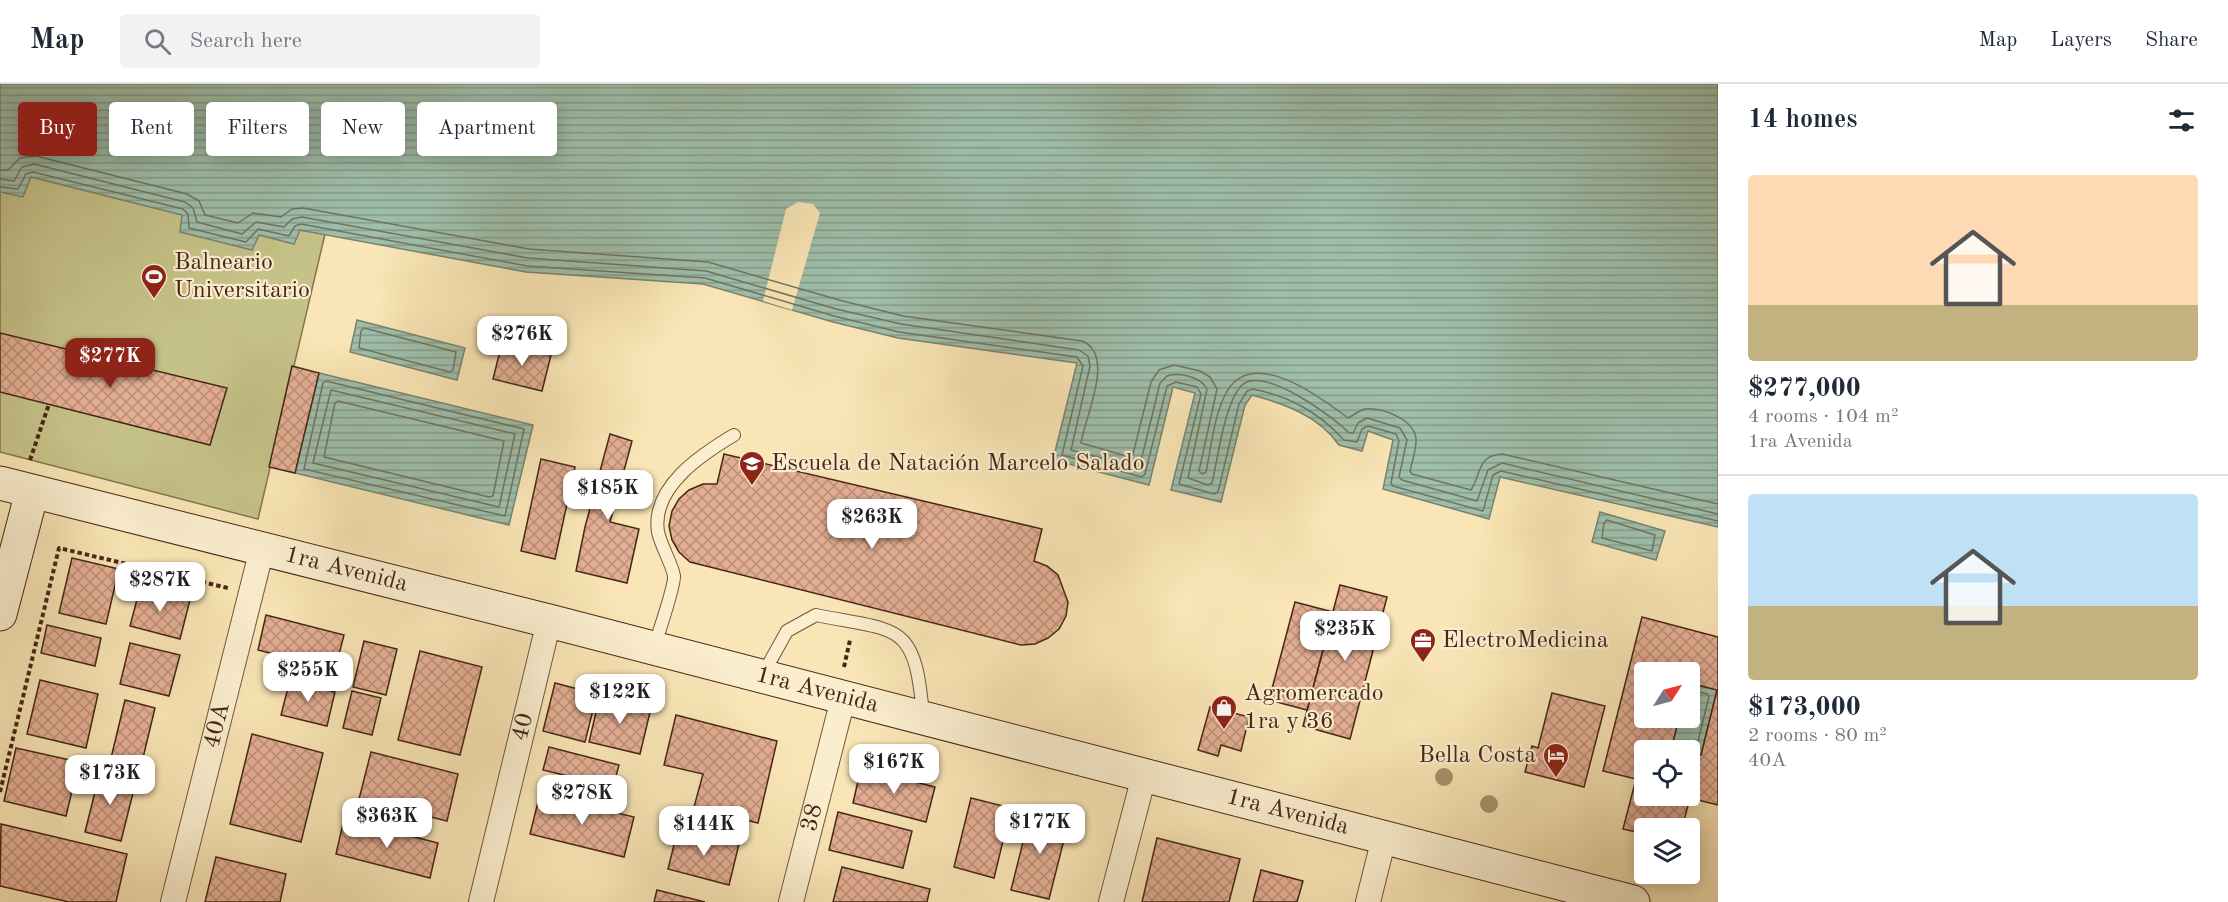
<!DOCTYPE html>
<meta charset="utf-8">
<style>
body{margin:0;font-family:"Old Standard TT",serif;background:#f2f2f3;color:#1f2937;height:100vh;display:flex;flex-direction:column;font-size:22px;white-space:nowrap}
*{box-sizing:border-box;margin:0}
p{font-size:20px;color:#747a83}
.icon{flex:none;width:33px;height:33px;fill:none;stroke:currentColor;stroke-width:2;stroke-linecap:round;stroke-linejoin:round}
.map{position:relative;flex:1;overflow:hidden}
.drawer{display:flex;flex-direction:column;background:#fff;width:510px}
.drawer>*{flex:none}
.guide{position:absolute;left:18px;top:18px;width:570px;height:54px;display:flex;gap:12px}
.needle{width:39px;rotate:54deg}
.controls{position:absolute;left:1634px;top:578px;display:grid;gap:12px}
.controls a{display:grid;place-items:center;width:66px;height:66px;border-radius:6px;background:#fff;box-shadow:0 3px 15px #0003;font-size:30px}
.price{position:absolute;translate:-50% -51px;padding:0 14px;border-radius:12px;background:#fff;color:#222;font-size:20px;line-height:39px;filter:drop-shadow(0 2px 3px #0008)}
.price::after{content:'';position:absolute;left:50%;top:36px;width:18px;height:14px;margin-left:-9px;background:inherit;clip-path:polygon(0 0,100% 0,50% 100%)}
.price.current{background:#8f2418;color:#fff}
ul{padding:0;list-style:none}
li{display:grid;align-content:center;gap:12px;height:318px;padding:0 30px}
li+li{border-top:2px solid #e0e1e3}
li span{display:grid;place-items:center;height:186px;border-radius:6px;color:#555}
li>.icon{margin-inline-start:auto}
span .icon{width:108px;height:108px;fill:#fffc;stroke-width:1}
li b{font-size:26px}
h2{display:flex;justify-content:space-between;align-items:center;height:72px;padding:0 30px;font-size:26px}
.chip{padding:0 21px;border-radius:6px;background:#fff;box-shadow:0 3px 15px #0003;font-size:21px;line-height:54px}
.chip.current{background:#8f2418;color:#fff}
header{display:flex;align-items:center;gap:36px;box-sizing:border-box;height:84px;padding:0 30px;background:#fff;border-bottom:2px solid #e0e1e3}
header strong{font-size:28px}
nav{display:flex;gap:33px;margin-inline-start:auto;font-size:21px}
.search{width:420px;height:54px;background:#f2f2f3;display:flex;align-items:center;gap:15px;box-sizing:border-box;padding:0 21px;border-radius:6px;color:#747a83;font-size:22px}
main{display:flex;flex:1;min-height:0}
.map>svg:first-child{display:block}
.pitch{fill:#c5c288;stroke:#85744e;stroke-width:1.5}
.water{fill:url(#water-rules);stroke:#7a826f;stroke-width:1.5}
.pier{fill:#f9e5b5}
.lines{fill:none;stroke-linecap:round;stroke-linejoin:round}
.shore{stroke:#727360;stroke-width:1.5}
.building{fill:url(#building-cross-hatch);stroke:#452715;stroke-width:1.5;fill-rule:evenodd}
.lane-casing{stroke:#72563d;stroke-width:14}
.street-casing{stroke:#72563d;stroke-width:26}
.secondary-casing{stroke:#452715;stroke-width:35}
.path{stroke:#452715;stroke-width:4;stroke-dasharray:4.5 3;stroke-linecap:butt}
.lane{stroke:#fbeecf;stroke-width:12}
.street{stroke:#fbeecf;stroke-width:24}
.secondary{stroke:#fbeecf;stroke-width:33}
.tree{fill:#a8926d}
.labels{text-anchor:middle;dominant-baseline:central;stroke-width:4.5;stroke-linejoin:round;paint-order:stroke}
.poi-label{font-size:24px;fill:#452715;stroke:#fbeecf;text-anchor:start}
.street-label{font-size:24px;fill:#452715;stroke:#fbeecf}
</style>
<header>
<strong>Map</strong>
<div class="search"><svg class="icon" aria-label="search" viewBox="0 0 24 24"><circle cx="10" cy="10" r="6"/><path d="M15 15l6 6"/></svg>Search here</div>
<nav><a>Map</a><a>Layers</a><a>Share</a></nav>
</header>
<main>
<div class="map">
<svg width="1718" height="818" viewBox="0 0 1718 818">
<defs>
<pattern id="water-rules" width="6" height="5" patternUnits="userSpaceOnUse" patternTransform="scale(1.5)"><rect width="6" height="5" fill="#9ebfab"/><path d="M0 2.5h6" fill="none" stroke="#839b8a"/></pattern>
<pattern id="building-cross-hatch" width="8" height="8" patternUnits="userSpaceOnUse" patternTransform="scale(1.5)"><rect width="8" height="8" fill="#e4ae94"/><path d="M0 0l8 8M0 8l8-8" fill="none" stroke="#bb8e78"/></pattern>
</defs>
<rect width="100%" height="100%" fill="#f9e5b5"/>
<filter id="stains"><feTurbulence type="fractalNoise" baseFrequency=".00333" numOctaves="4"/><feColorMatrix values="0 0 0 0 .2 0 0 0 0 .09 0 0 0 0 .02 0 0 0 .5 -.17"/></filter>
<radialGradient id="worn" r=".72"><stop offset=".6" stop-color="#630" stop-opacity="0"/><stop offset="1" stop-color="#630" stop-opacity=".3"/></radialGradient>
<path class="pitch" d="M0,1L300,146L325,150L258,435L0,368Z"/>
<g class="water">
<path d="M0,0H1718V443L1500,393L1489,435L1383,405L1393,356L1368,347L1362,367L1339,361C1319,332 1285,320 1252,311L1245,321L1221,418L1171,406L1195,309L1173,303L1149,401L1053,376L1077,279L898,254L833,238L703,200L526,188L300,146L294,160L259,151L252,166L180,148L182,131L31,93L23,113L0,108Z"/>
<path d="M357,236L465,264L457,296L350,268Z"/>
<path d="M319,289L533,341L509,441L295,389Z"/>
<path d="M1600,428L1665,447L1656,476L1592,458Z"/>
<path d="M1689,599L1717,606L1701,671L1672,663L1679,633H1689Z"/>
</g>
<path class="pier" d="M798,118L813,120L820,129L792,226L763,217L786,125Z"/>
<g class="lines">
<g class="shore">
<path d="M0,86H8L20,74L36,72L187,110L199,117L205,131L238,139L253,129L281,133L292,125L303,124L529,165L708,178L839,216L903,232L1082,257C1116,271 1085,332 1081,359L1130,373L1133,370L1151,298L1159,286L1174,281L1200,287L1210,293L1217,305L1199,387L1202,390L1206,388C1211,364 1214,333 1225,311C1250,260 1319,312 1348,334C1354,331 1358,327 1365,325C1382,323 1413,335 1416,354C1417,364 1412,377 1410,387L1412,390L1471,406C1481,391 1477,371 1502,370L1718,420"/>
<path d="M0,95L14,97L22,83L34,80L185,118L193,124L197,138L242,150L256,138L284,143L292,135L302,133L528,174L706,187L836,225L901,240L1079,266L1088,272L1090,282L1071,366L1136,383L1140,381L1160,299L1167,292C1180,288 1201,293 1207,305L1188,394L1208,401L1212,399C1218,374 1224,321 1241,302C1262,280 1334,333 1349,349H1353L1358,339L1367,334L1400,344L1407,356L1399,393L1402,396L1477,417L1488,386L1502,379L1718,430"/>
<path d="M0,103L18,105L26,90L33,88L183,125L188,130L189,144L246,158L258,145L289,152L295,142L301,140L527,182L705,194L834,232L899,248L1077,273L1083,282L1062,371L1142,393L1145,390L1167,302L1176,298L1197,303L1201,310L1179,400L1214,410L1218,408L1239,320L1247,307L1253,305C1291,313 1318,328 1344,356L1357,358L1362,345L1368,342L1396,350L1399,357L1391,399L1393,402L1483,427L1493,391L1501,387L1718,437"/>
<path d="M364,244L456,268L453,286L450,288L359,264L361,247Z"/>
<path d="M326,297L524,345L505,432L304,385L323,299Z"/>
<path d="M331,306L515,350L499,423L313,379Z"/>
<path d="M338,317L504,357L493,412L489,413L324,373L335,319Z"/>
<path d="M1607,436L1655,451L1652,467L1602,454L1604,439Z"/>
<path d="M1684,665L1697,661L1709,613L1707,610L1689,605"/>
</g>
</g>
<g class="building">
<path d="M0,249L227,304L210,361L0,308Z"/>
<path d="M502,259L551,271L542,307L493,295Z"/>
<path d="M292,282L319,289L295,389L269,383Z"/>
<path d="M610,350L632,357L610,438L639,445L627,499L576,487L585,443Z"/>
<path d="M724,370L1042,445L1034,477L1047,482L1058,491L1068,518L1066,532L1059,545L1048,554L1035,560L1021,561L690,478L679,468L672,456L669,442L672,427L679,415L689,406L703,400H717Z"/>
<path d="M541,375L575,383L555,475L521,467Z"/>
<path d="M72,474L119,485L106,540L59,529Z"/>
<path d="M1340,501L1387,513L1350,655L1303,642Z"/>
<path d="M140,504L190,516L180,555L130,542Z"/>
<path d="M1295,518L1333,528L1307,626L1269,616Z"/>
<path d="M266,531L344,551L335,586L258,566Z"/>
<path d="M1642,533L1718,553V721L1690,714L1682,744H1644V750L1623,745L1636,695L1603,687ZM1644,588H1689V599L1717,606L1701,671L1689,668V711H1644V666H1683L1672,663L1679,633H1644Z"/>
<path d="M47,541L101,554L95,582L41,569Z"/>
<path d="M364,557L397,565L386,611L353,603Z"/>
<path d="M130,559L180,571L169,612L120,600Z"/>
<path d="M420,567L482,583L460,671L398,656Z"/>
<path d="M40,596L98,610L86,664L27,650Z"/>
<path d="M290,596L335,608L327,642L281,631Z"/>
<path d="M555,599L597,610L585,658L543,647Z"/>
<path d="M352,607L381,614L372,651L343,644Z"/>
<path d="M1552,609L1605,622L1584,703L1525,688L1532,662L1538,664Z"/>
<path d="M600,611L651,624L640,670L589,658Z"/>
<path d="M125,616L155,624L141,682L111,674Z"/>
<path d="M1210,623L1249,633L1241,667L1221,661L1218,672L1198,666Z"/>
<path d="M676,631L777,657L758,739L694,723L703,690L664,681Z"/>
<path d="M252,650L323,669L301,758L230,740Z"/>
<path d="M549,663L619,681L613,703L543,686Z"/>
<path d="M16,664L79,678L66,732L4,717Z"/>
<path d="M371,668L458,690L447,737L359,715Z"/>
<path d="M861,684L935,703L926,738L853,719Z"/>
<path d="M100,688L136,697L121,757L85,748Z"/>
<path d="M540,710L634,733L624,773L530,750Z"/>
<path d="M971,714L1011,724L994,794L954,783Z"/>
<path d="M1031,726L1069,736L1049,815L1011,806Z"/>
<path d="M838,728L912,747L903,784L829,766Z"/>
<path d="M344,735L438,759L430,794L336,770Z"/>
<path d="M1,740L127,770L116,818H69L0,802Z"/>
<path d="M678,745L739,760L729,801L668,785Z"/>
<path d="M1157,754L1240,775L1229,818H1142Z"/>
<path d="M216,773L286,790L280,818H205Z"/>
<path d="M842,783L930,805L927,818H833Z"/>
<path d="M1261,786L1303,797L1297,818H1253Z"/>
<path d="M657,806L705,818H654Z"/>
</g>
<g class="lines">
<defs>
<g id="lane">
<path d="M654,564C658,550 675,502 674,492C672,480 661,462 658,448C651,403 702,370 734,351"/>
<path d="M763,590L787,547L816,531C900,548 915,537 923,632"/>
</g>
<g id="street">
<path id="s1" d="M173,818L262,465"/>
<path id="s2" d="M481,818L549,537"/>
<path id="s3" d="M791,818L843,615"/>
<path d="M1111,818L1144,692"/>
<path d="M1368,818L1384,754"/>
</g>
<g id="secondary">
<path id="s4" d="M0,399L549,537L1633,818"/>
<path d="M0,530L32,408"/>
</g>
</defs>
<use href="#lane" class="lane-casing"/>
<use href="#street" class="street-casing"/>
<use href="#secondary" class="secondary-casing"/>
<g class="path">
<path d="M30,376L49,320"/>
<path d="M844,583L850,556"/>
<path d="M0,708L59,464L228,504"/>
</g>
<use href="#lane" class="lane"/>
<use href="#street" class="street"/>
<use href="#secondary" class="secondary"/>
</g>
<g class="tree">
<circle cx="1444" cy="693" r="9"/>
<circle cx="1489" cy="720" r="9"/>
</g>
<defs>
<symbol id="stadium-pin" viewBox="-11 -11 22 30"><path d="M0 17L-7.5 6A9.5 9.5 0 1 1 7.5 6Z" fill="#8f2418" stroke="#fbeecf"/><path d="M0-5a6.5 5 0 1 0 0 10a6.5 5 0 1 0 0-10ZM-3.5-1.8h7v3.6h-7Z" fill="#fff"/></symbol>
<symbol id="school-pin" viewBox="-11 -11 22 30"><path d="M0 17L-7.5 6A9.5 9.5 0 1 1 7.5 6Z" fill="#8f2418" stroke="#fbeecf"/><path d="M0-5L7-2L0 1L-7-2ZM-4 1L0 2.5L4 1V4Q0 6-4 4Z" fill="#fff"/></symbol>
<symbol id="office-pin" viewBox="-11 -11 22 30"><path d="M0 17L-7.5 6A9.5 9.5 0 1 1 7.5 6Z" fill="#8f2418" stroke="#fbeecf"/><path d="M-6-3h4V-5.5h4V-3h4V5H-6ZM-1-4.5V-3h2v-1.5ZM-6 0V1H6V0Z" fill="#fff"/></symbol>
<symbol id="shop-pin" viewBox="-11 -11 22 30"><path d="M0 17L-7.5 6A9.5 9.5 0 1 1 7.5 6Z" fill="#8f2418" stroke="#fbeecf"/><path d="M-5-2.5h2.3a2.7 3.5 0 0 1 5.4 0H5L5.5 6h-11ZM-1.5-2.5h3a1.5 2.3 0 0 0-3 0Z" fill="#fff"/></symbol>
<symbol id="hotel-pin" viewBox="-11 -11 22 30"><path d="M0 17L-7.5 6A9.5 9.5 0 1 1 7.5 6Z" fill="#8f2418" stroke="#fbeecf"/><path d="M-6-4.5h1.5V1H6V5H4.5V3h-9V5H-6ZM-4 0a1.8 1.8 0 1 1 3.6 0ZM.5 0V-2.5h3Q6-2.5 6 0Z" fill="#fff"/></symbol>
</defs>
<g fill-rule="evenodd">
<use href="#stadium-pin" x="139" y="178" width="30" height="40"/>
<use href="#school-pin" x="737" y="365" width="30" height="40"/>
<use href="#office-pin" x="1408" y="542" width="30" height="40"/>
<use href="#shop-pin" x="1209" y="609" width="30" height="40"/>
<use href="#hotel-pin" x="1541" y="657" width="30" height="40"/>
</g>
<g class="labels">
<g class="poi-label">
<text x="174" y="179">Balneario<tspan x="174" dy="28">Universitario</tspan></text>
<text x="771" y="380">Escuela de Natación Marcelo Salado</text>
<text x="1442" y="557">ElectroMedicina</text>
<text x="1244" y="610">Agromercado<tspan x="1244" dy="28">1ra y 36</tspan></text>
<text x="1536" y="672" text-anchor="end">Bella Costa</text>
</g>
<g class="street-label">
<text stroke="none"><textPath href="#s4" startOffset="357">1ra Avenida</textPath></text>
<text stroke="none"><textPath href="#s4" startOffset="843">1ra Avenida</textPath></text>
<text stroke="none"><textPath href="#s1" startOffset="182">40A</textPath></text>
<text stroke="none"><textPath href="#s2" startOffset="180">40</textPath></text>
<text stroke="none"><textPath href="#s4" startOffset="1329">1ra Avenida</textPath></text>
<text stroke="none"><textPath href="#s3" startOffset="87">38</textPath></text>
</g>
</g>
<rect width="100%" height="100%" filter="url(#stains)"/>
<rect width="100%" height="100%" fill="url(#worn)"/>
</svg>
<div class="controls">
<a><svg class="needle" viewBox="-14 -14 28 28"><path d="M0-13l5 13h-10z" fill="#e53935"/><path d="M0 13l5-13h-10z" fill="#747a83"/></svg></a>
<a><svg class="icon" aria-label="locate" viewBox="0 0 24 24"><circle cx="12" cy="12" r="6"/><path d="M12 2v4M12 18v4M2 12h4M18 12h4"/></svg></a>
<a><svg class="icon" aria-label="layers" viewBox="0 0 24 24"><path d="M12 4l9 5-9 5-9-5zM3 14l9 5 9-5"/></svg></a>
</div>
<b class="price" style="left:522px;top:283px">$276K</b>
<b class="price current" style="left:110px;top:305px">$277K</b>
<b class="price" style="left:608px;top:437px">$185K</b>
<b class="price" style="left:872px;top:466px">$263K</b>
<b class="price" style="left:160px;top:529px">$287K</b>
<b class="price" style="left:1345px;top:578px">$235K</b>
<b class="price" style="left:308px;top:619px">$255K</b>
<b class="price" style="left:620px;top:641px">$122K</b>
<b class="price" style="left:894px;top:711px">$167K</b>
<b class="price" style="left:110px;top:722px">$173K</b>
<b class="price" style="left:582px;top:742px">$278K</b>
<b class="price" style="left:387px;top:765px">$363K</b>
<b class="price" style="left:1040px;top:771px">$177K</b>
<b class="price" style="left:704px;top:773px">$144K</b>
<div class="guide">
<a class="chip current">Buy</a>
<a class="chip">Rent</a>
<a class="chip">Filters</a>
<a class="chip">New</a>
<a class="chip">Apartment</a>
</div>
</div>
<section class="drawer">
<h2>14 homes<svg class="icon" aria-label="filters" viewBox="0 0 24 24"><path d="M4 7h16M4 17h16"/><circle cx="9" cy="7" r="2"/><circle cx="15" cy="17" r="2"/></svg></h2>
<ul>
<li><span style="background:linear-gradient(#ffd9b3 70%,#c2b280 0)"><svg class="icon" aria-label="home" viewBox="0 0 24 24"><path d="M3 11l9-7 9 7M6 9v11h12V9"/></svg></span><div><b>$277,000</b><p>4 rooms · 104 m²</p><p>1ra Avenida</p></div></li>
<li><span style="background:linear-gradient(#bfe0f5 60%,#c2b280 0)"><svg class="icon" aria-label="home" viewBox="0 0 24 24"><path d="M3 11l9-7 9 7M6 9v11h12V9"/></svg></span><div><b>$173,000</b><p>2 rooms · 80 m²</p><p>40A</p></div></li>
</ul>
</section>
</main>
